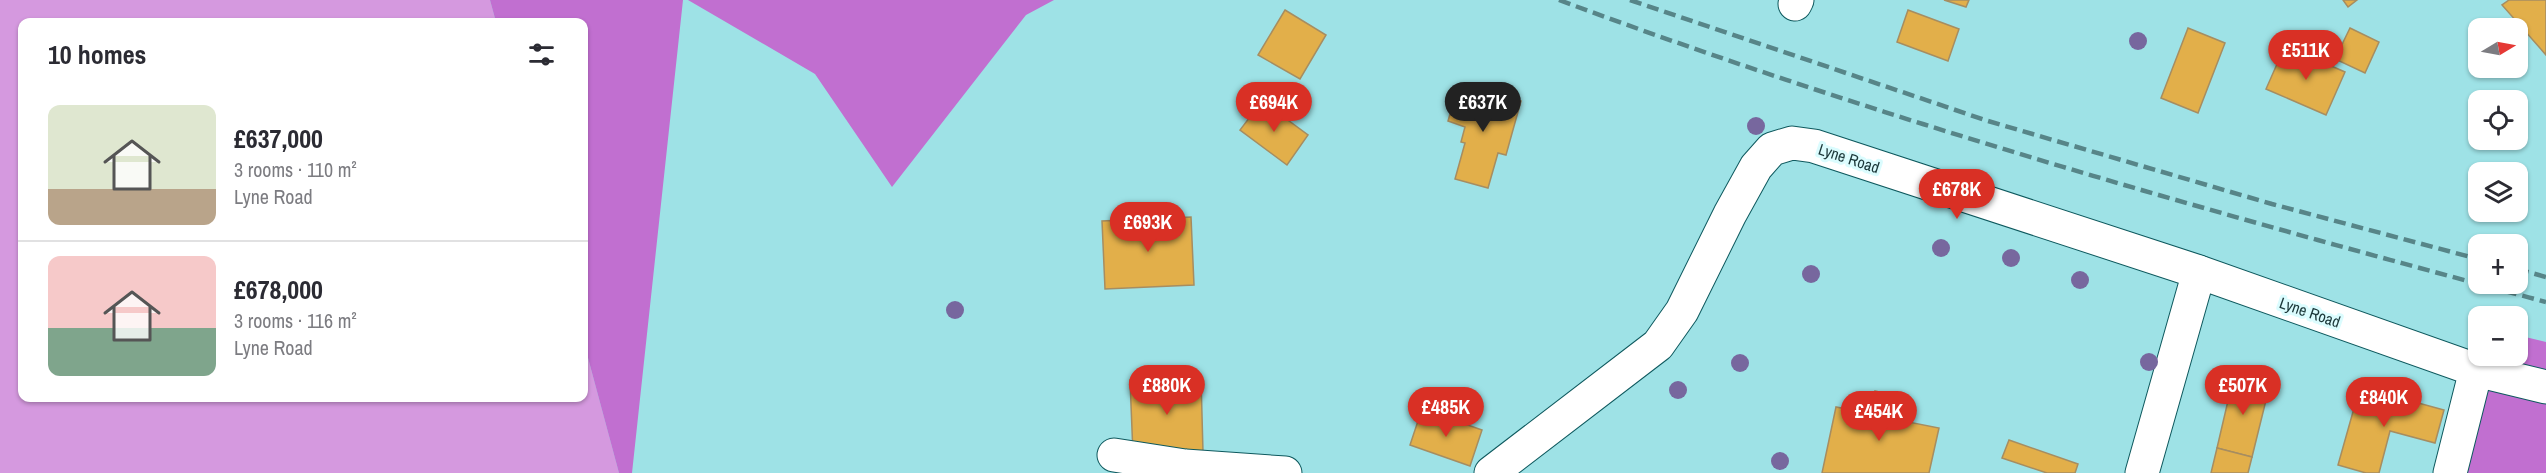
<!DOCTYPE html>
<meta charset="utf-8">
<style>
body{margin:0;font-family:"Archivo Narrow",sans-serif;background:#f2f2f3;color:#2b2b33;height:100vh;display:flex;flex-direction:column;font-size:22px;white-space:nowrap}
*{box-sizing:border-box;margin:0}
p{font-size:20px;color:#7c7c81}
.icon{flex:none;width:33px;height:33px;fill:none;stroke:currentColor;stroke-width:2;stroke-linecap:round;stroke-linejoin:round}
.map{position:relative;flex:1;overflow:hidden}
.side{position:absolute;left:18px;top:18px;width:570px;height:384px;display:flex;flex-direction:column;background:#fff;border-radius:12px;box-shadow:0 2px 4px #0004}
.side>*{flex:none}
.needle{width:39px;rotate:80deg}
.fabs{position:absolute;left:2468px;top:18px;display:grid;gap:12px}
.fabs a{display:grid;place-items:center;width:60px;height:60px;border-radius:12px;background:#fff;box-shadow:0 2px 4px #0004;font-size:30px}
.price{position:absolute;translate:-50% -51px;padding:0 14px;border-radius:21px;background:#d93025;color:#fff;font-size:20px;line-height:39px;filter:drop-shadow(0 2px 3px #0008)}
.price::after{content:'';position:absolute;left:50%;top:36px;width:18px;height:14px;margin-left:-9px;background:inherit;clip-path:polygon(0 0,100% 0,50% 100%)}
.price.current{background:#222;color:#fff}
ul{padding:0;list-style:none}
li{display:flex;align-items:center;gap:18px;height:150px;padding:0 30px}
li+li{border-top:2px solid #e1e1e2}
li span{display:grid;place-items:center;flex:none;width:168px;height:120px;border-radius:12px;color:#555}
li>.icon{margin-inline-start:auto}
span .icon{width:72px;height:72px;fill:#fffc;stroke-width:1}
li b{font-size:26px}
h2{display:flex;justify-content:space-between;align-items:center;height:72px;padding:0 30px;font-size:26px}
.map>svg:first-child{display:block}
.green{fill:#d599df}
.forest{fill:#c16fd0}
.building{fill:#e2af4a;stroke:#a68d61;stroke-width:1.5}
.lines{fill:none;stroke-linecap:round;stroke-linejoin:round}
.minor-casing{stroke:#0e595e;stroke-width:35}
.minor{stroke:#fff;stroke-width:33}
.rail{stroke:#578588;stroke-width:4.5;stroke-dasharray:12 6;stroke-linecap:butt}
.tree{fill:#77679e}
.labels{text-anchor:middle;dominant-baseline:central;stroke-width:6;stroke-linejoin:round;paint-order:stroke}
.street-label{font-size:16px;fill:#1b3739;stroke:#dbfcfe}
</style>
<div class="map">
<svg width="2546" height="473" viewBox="0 0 2546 473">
<rect width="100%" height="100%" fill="#9ee2e6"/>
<path class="green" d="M0,0H490L496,22H22V398H584V343L619,473H0Z"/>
<g class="forest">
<path d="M490,0H683L632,473H619L584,343V22H496Z"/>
<path d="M688,0H1054L1026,15L892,187L815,74Z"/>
<path d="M2517,335L2546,342V473H2467L2495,356H2517Z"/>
</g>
<g class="building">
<path d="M1944,0H1969L1966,7Z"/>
<path d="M2343,0H2357L2348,7Z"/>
<path d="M2509,0H2546V55L2502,5Z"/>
<path d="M1285,10L1326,35L1300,79L1258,55Z"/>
<path d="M1908,10L1959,29L1948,61L1897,42Z"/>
<path d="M2188,28L2225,43L2198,113L2161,98Z"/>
<path d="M2350,28L2379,42L2365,73L2335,59Z"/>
<path d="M2285,46L2345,72L2326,115L2266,89Z"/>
<path d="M1476,88L1521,101L1506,155L1498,153L1488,188L1455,179L1465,143L1461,142L1465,127L1448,121L1456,93L1473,98Z"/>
<path d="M1262,101L1308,135L1287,165L1240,130Z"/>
<path d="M1191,217L1194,285L1105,289L1102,221Z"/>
<path d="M2234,375L2270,384L2252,457L2217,448Z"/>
<path d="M1201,378L1203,452L1133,454L1130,380Z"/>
<path d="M2360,387L2444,410L2435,443L2390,431L2379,473H2366L2338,465Z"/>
<path d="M1875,391L1898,396L1893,419L1939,428L1929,473H1822L1836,407L1871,414Z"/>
<path d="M1422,409L1482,430L1470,466L1410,445Z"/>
<path d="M2009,440L2078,464L2075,473H2047L2002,458Z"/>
<path d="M2217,448L2252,457L2248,473H2211Z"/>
</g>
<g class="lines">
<defs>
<g id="minor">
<path d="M1795,4L1797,0"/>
<path d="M1114,455L1185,466L1285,473"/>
<path d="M1491,473L1658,345L1682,311L1730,214L1756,167L1772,149L1792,143L1814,146L2199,272L2476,370L2546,387"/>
<path d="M2142,473L2199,272"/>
<path d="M2450,473L2476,370"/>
</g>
</defs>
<use href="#minor" class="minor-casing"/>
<use href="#minor" class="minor"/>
<g class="rail">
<path d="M1559,0C1882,120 2213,213 2546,302"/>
<path d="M1630,0L1988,121L2272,204L2478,259"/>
<path d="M2517,269L2546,277"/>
</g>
</g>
<g class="tree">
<circle cx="2138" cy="41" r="9"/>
<circle cx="1756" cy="126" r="9"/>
<circle cx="1941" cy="248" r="9"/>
<circle cx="2011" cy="258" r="9"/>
<circle cx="1811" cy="274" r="9"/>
<circle cx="2080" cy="280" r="9"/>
<circle cx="955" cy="310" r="9"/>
<circle cx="2149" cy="362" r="9"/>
<circle cx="1740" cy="363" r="9"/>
<circle cx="1678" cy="390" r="9"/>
<circle cx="1780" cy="461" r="9"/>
</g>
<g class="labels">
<g class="street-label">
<text transform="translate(1849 158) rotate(18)">Lyne Road</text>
<text transform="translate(2310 312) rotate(19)">Lyne Road</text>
</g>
</g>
</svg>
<div class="fabs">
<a><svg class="needle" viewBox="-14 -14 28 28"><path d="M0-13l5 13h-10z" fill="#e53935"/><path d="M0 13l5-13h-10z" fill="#7c7c81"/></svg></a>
<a><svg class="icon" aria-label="locate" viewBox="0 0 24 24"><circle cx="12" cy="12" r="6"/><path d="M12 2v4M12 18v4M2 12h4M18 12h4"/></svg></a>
<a><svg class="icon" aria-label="layers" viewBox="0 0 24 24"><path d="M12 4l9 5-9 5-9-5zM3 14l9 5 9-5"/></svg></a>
<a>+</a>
<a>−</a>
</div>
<b class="price" style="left:2306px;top:81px">£511K</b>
<b class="price" style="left:1274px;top:133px">£694K</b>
<b class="price current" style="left:1483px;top:133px">£637K</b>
<b class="price" style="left:1957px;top:220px">£678K</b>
<b class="price" style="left:1148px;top:253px">£693K</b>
<b class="price" style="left:1167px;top:416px">£880K</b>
<b class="price" style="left:2243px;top:416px">£507K</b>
<b class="price" style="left:2384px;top:428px">£840K</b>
<b class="price" style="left:1446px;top:438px">£485K</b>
<b class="price" style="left:1879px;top:442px">£454K</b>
<section class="side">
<h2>10 homes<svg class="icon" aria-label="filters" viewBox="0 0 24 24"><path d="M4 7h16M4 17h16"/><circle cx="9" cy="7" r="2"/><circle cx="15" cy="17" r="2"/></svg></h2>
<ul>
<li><span style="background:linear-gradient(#dfe7d0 70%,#b9a48a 0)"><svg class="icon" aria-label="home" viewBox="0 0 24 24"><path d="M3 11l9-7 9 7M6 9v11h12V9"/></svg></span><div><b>£637,000</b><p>3 rooms · 110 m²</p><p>Lyne Road</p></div></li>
<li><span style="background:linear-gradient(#f6c9c9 60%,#7fa58c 0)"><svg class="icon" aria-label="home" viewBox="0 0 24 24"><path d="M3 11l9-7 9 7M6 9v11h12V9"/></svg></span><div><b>£678,000</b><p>3 rooms · 116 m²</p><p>Lyne Road</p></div></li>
</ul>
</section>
</div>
